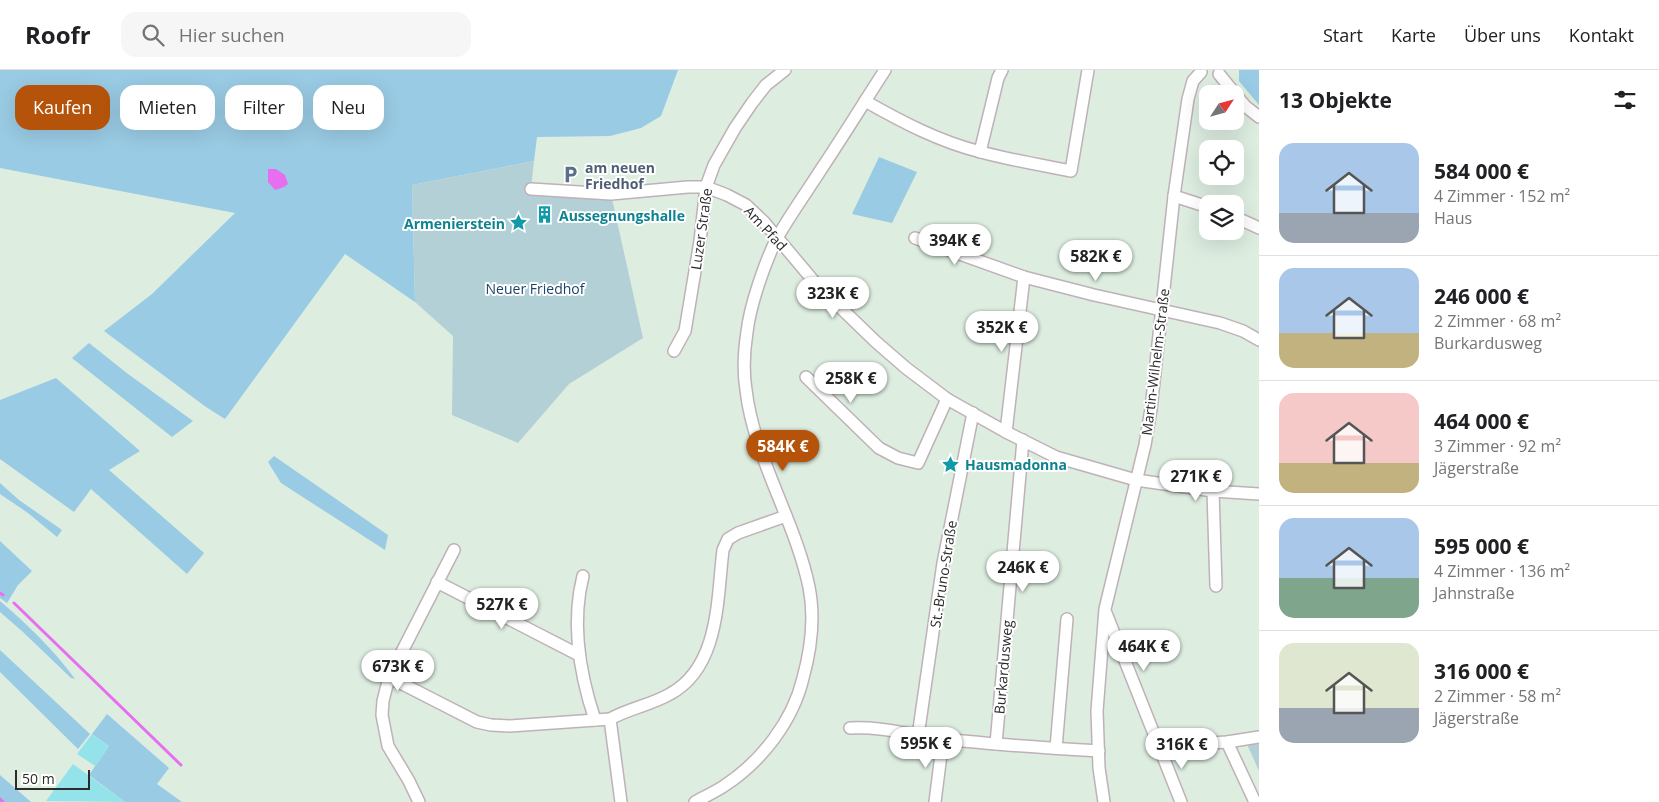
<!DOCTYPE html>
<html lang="de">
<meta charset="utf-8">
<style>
body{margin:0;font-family:"Open Sans",sans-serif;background:#f6f6f6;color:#202124;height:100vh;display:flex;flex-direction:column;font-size:19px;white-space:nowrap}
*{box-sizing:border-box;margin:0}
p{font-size:16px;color:#757577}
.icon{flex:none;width:28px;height:28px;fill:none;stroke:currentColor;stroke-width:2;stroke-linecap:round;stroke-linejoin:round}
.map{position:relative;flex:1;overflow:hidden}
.panel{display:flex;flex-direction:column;background:#fff;width:400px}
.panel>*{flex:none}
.hud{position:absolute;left:15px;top:15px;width:475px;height:45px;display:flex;gap:10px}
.needle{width:32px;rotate:54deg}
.controls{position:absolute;left:1199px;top:15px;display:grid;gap:10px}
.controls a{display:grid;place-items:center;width:45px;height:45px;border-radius:10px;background:#fff;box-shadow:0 5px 20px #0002;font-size:25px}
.scale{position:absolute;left:15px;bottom:12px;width:75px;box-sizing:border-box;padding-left:5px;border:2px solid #2b2b2b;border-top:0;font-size:14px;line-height:18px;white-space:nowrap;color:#2b2b2b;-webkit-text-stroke:4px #fff;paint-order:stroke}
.price{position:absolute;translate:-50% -42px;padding:0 11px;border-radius:18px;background:#fff;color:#222;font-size:16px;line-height:32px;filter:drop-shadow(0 1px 2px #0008)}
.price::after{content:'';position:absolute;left:50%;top:30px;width:15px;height:11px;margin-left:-8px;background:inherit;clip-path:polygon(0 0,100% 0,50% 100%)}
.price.on{background:#b45309;color:#fff}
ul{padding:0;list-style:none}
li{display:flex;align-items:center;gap:15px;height:125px;padding:0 20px}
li+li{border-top:1px solid #e0e0e0}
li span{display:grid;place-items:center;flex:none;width:140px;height:100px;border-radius:15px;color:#555}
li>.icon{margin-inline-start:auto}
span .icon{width:60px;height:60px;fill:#fffc;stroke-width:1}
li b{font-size:21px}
h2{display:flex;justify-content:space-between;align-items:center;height:60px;padding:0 20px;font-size:21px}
.chip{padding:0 18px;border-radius:15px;background:#fff;box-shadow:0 5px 20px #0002;font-size:18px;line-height:45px}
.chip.on{background:#b45309;color:#fff}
header{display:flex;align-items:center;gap:30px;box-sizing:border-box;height:70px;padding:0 25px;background:#fff;border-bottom:1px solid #e0e0e0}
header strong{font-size:24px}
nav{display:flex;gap:28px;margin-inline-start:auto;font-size:18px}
.search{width:350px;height:45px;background:#f6f6f6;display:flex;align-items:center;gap:12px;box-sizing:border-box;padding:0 18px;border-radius:15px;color:#757577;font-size:19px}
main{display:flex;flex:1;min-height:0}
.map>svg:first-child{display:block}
.green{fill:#99cbe4}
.cemetery{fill:#b4d0d7}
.pitch{fill:#94e3eb}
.water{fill:#e76fef}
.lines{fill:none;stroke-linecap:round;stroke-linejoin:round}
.stream{stroke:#e76fef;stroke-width:3}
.minor-casing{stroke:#bfb1b8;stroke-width:14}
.minor{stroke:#fff;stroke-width:11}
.labels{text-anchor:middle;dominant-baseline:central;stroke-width:4;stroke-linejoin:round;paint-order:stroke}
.service-label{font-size:14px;font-weight:bold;fill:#4e5e75;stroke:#fff;text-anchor:start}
.culture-label{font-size:14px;font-weight:bold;fill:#0d838f;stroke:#fff;text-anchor:start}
.street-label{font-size:14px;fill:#2b2b2b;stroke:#fff}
.park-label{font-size:14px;fill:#1a4469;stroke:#fff}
</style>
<header>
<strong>Roofr</strong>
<div class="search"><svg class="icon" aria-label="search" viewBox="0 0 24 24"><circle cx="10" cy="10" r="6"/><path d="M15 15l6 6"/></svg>Hier suchen</div>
<nav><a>Start</a><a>Karte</a><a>Über uns</a><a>Kontakt</a></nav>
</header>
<main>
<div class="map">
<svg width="1259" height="732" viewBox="0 0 1259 732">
<rect width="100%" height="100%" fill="#ddede0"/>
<g class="green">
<path d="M0,0H678L661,46L641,58L610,66L537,67L534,91L412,115L415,232L345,184L225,349L206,337L104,261L152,224L235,143L0,98Z"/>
<path d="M1239,0H1259V35L1239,11Z"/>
<path d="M879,87L917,102L892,153L852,144Z"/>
<path d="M89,273L128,304L193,351L172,367L72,288Z"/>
<path d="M56,308L140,381L109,400L204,483L187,504L91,419L74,442L0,389V330Z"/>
<path d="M274,386L388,465L385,480L281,413L268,392Z"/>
<path d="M0,413L19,430L62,460L57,467L28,443L0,424Z"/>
<path d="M0,471L32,501L18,515L7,533L0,528Z"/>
<path d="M0,531C27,554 54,580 75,609L71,608L23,562L0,542Z"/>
<path d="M0,580L90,664L78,679L0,602Z"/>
<path d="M107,644L169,698L157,714L182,732H125L89,705L109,676L92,664Z"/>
<path d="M0,705L31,732H0Z"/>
</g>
<g class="cemetery">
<path d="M534,91L531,119L611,124L643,268L569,314L518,373L452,345L453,266L415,232L412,115Z"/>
<path d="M1259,670V701L1246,672Z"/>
</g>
<g class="pitch">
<path d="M92,664L109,676L95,696L77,684Z"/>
<path d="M73,694L125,732L46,731Z"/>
</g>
<path class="water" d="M268,99H276L285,105L288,114L284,117L275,120L268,112Z"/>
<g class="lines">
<g class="stream">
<path d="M0,523L3,525"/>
<path d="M14,533L181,695"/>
<path d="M0,729L3,732"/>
</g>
<defs>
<g id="minor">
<path d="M1219,4L1245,36L1259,47"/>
<path d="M865,31C902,52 940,72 981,82C1010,90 1041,95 1071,101L1088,0"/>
<path d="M980,82L998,8L1002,0"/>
<path d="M531,119L611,124L688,117H706L727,125L746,135L764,152L817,215L876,272L906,298L947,329L1006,362L1056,387L1136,410L1213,421L1259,424"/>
<path d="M1174,126L1208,137"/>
<path d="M1235,147L1259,158"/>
<path d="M915,168L1024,207L1094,225L1220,253L1243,261L1259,270"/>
<path d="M674,281L685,261L700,171L706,117L714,95L735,58L752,33L766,15L785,0"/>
<path d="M806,307L879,378L898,388L918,393L947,329"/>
<path d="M1006,362L1024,207"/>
<path d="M1213,421L1216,516"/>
<path d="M583,506C571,553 580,605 595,650"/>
<path d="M437,512L579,585"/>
<path d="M1106,543L1181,732"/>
<path d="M389,607L477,652L491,655L510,656L610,649C630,638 651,635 670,624C720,597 717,528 723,480L728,469L738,463L786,446"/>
<path d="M610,649L621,732"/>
<path d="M850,658C882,656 914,666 945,669C996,675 1048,678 1099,681"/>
<path d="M918,666L943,493L973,343"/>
<path d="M1227,672L1255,732"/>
<path d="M996,674L1023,370"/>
<path d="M1160,676L1227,672L1259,667"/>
<path d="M1056,678L1067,549"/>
<path d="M419,732L409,711L388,676L382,645L383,631L389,607L454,480"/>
<path d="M695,732C704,727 715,722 724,716C761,692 793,651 803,608C811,579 815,547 809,517C795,450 754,388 746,320C743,301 744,281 747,262C750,235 765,192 777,168C790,145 806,123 820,101C842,68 863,34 885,0"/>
<path d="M935,732L943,669"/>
<path d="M1104,732L1099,698L1097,641L1105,539L1145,375L1151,339L1174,126L1188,29L1193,11L1201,2"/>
</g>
</defs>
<use href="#minor" class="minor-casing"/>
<use href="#minor" class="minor"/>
</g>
<defs>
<symbol id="parking-bare" viewBox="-9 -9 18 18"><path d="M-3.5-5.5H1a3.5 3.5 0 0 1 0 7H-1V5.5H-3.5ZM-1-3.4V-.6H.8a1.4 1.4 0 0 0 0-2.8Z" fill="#5c6f8a" stroke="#fff" stroke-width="2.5" paint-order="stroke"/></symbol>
<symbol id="building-bare" viewBox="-9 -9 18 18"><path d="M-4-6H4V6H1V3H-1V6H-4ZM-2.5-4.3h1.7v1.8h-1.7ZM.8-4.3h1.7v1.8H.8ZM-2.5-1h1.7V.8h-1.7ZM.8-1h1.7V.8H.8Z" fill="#0f9aa8" stroke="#fff" stroke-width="2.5" paint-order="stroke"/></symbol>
<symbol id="sight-bare" viewBox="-9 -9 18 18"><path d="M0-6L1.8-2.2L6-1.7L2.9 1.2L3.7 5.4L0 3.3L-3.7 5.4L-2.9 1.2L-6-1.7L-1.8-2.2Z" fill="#0f9aa8" stroke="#fff" stroke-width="2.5" paint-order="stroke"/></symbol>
</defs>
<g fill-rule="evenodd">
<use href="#parking-bare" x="558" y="92" width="25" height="25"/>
<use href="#building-bare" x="532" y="132" width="25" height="25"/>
<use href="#sight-bare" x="506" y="140" width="25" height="25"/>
<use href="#sight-bare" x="938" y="382" width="25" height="25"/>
</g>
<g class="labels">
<g class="service-label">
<text x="585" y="97">am neuen<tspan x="585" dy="16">Friedhof</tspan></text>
</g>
<g class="culture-label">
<text x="559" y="145">Aussegnungshalle</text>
<text x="505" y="153" text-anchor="end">Armenierstein</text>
<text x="965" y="394">Hausmadonna</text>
</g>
<g class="street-label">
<text transform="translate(766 158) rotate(47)">Am Pfad</text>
<text transform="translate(701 159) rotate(-82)">Luzer Straße</text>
<text transform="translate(1155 292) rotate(-83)">Martin-Wilhelm-Straße</text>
<text transform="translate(943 504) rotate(-81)">St.-Bruno-Straße</text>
<text transform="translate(1003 597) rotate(-85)">Burkardusweg</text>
</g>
<g class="park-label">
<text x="535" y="218">Neuer Friedhof</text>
</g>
</g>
</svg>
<div class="controls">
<a><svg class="needle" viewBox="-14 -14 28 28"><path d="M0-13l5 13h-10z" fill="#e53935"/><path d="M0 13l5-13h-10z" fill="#757577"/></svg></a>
<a><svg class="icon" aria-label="locate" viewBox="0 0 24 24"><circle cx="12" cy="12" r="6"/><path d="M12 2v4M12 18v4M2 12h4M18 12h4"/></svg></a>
<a><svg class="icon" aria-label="layers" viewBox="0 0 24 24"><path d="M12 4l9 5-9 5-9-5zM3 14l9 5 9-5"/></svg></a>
</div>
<div class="scale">50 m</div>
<b class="price" style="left:955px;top:196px">394K €</b>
<b class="price" style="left:1096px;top:212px">582K €</b>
<b class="price" style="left:833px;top:249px">323K €</b>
<b class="price" style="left:1002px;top:283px">352K €</b>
<b class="price" style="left:851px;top:334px">258K €</b>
<b class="price on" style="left:783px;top:402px">584K €</b>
<b class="price" style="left:1196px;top:432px">271K €</b>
<b class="price" style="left:1023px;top:523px">246K €</b>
<b class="price" style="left:502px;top:560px">527K €</b>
<b class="price" style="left:1144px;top:602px">464K €</b>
<b class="price" style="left:398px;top:622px">673K €</b>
<b class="price" style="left:926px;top:699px">595K €</b>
<b class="price" style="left:1182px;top:700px">316K €</b>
<div class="hud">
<a class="chip on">Kaufen</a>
<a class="chip">Mieten</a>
<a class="chip">Filter</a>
<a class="chip">Neu</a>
</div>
</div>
<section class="panel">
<h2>13 Objekte<svg class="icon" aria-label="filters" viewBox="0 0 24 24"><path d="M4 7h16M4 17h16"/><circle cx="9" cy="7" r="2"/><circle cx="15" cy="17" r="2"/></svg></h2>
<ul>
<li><span style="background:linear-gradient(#a9c7e8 70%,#9aa5b1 0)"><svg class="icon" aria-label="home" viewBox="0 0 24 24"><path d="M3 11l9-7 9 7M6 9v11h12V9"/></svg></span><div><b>584 000 €</b><p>4 Zimmer · 152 m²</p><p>Haus</p></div></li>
<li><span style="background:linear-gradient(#a9c7e8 65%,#c2b280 0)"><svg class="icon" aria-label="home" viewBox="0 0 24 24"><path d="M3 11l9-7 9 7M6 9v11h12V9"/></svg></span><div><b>246 000 €</b><p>2 Zimmer · 68 m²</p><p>Burkardusweg</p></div></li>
<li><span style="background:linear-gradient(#f6c9c9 70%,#c2b280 0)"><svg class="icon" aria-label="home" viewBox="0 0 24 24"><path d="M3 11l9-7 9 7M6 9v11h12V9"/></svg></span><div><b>464 000 €</b><p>3 Zimmer · 92 m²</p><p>Jägerstraße</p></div></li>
<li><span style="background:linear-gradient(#a9c7e8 60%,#7fa58c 0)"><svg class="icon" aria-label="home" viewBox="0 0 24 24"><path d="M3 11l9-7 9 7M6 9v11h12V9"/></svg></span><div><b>595 000 €</b><p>4 Zimmer · 136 m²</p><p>Jahnstraße</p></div></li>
<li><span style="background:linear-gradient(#dfe7d0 65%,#9aa5b1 0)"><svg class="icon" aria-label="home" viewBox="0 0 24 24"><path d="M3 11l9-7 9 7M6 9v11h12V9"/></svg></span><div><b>316 000 €</b><p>2 Zimmer · 58 m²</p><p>Jägerstraße</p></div></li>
</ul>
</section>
</main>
